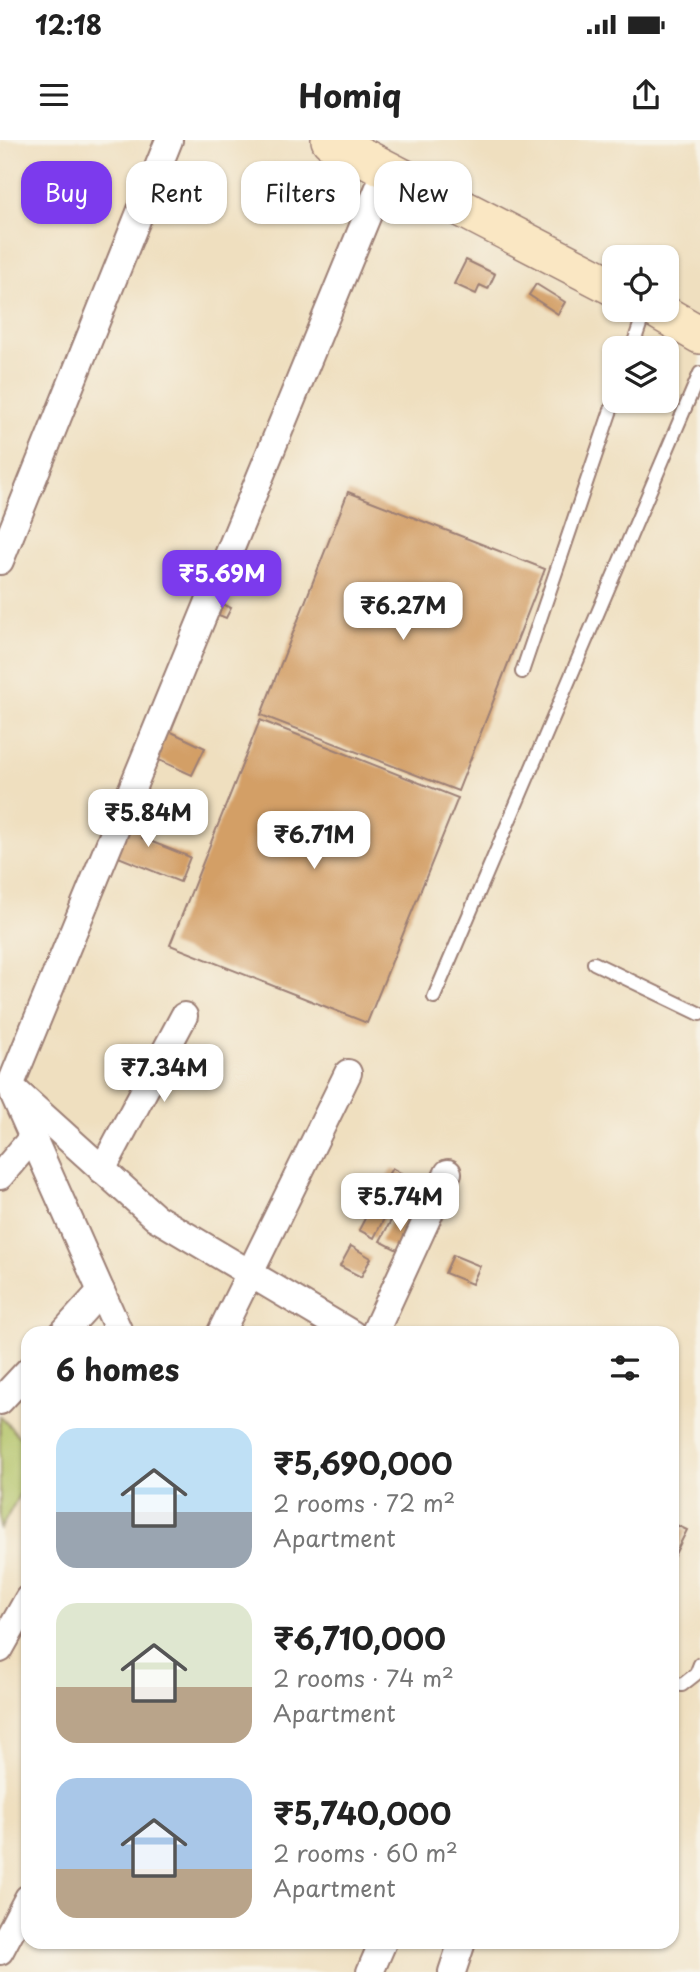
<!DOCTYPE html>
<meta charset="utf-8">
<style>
body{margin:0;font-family:"Playpen Sans",sans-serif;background:#f2f2f2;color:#222;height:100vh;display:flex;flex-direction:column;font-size:26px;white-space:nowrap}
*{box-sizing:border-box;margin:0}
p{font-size:23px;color:#767676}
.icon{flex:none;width:38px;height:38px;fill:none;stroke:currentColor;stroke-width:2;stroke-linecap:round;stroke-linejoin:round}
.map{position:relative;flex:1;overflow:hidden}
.details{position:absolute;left:21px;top:1186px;width:658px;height:623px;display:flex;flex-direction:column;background:#fff;border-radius:21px;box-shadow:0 2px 5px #0004}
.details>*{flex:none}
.hud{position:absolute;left:21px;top:21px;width:658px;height:63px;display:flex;gap:14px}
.buttons{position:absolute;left:602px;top:105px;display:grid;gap:14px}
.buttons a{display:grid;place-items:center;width:77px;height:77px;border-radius:14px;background:#fff;box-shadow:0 2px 5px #0004;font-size:35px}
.price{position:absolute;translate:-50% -60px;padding:0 16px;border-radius:14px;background:#fff;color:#222;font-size:23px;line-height:46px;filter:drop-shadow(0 2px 4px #0008)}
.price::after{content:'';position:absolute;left:50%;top:42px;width:21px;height:16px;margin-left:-10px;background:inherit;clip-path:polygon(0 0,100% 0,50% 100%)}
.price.active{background:#7c3aed;color:#fff}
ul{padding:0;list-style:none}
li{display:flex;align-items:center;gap:21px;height:175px;padding:0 35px}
li span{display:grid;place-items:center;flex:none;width:196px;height:140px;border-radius:21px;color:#555}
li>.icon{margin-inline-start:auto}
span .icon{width:84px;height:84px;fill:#fffc;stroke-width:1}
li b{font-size:30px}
h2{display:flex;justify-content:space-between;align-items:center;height:84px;padding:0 35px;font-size:30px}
.tag{padding:0 24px;border-radius:21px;background:#fff;box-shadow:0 2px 5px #0004;font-size:24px;line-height:63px}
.tag.active{background:#7c3aed;color:#fff}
.status{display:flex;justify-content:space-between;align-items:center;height:49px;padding:0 35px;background:#fff;direction:ltr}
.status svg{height:19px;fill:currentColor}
header{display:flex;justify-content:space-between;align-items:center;height:91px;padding:0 35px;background:#fff;font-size:32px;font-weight:700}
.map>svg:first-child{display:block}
.green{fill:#b1c265;stroke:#7e7048;stroke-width:2}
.building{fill:#d39f66}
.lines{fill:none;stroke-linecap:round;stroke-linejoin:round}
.lane-casing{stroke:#9c7f75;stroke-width:16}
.street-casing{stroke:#9c7f75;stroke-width:30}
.secondary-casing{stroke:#9c7f75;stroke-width:40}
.lane{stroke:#fff;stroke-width:12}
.street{stroke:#fff;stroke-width:26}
.secondary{stroke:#fae7c3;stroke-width:37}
</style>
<div class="status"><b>12:18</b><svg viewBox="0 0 49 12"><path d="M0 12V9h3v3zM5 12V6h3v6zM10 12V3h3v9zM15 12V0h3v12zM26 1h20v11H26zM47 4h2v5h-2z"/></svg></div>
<header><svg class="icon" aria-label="menu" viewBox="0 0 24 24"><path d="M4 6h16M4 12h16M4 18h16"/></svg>Homiq<svg class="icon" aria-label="share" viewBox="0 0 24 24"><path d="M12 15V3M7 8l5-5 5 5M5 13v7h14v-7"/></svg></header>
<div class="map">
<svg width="700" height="1832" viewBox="0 0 700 1832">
<rect width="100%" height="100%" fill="#f7f3e8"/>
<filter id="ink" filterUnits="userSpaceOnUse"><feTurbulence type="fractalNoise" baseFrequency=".0143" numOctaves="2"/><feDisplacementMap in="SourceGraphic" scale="14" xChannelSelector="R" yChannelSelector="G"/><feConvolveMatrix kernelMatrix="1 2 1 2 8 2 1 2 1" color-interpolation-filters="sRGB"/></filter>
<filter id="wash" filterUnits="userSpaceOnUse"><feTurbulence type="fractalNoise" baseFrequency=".00686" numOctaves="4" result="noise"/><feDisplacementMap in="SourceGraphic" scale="28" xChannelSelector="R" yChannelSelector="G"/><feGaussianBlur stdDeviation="1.57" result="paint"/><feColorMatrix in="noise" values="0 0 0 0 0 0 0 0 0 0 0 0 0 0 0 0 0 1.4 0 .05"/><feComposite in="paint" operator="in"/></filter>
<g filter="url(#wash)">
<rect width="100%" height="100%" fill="#efdfbf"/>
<path class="green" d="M0,1276L28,1306V1339L0,1390Z"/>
<g id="blocks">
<g class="building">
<path d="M466,120L495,134L488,149L480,145L476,154L454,144Z"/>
<path d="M536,144L565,162L558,174L529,155Z"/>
<path d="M348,352L545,429L458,651L261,575Z"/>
<path d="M219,462L231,468L226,478L214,473Z"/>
<path d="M260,580L458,658L367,883L170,805Z"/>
<path d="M163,588L205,608L192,635L150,616Z"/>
<path d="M129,670L151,678L142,698L190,717L180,742L111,714Z"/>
<path d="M392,1028L436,1053L424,1074L380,1049Z"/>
<path d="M375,1059L390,1067L374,1098L359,1090Z"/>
<path d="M396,1071L421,1085L405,1114L380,1101Z"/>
<path d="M351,1106L371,1118L361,1137L340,1126Z"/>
<path d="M453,1115L480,1126L472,1144L445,1133Z"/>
<path d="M672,1383L687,1390L672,1420Z"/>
</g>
</g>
</g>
<g filter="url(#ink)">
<use href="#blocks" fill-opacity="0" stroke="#9c7f75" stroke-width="2"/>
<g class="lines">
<defs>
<g id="lane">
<path d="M632,208L645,170"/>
<path d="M522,532L614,261"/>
<path d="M594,823L700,874"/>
<path d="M434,857L700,233"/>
<path d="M672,1543L682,1545L696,1534L700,1524"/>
</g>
<g id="street">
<path d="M0,421L169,0"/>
<path d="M14,955L120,1194"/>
<path d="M102,1030L184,876"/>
<path d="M0,1036L33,997"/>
<path d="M62,1194L101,1151"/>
<path d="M220,1194L348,933"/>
<path d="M352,1194L155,1077L10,946L387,28"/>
<path d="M374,1194L448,1033"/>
<path d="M0,1261L28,1231"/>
<path d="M0,1509L28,1459"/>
<path d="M0,1811L28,1758"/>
<path d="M370,1832L383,1802"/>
<path d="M452,1832L462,1802"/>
</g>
<g id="secondary">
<path d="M330,0L614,147"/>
<path d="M657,170L700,195"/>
</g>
</defs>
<use href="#lane" class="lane-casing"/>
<use href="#street" class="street-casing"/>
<use href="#secondary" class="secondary-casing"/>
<use href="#lane" class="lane"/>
<use href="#street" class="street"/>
<use href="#secondary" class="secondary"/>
</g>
</g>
</svg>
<div class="buttons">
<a><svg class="icon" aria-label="locate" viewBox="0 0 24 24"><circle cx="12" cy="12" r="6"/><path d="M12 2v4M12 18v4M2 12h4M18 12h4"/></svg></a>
<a><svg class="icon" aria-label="layers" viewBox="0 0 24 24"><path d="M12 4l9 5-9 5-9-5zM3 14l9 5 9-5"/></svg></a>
</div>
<b class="price active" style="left:222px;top:470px">₹5.69M</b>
<b class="price" style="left:403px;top:502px">₹6.27M</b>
<b class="price" style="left:148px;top:709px">₹5.84M</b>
<b class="price" style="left:314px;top:731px">₹6.71M</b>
<b class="price" style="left:164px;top:964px">₹7.34M</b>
<b class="price" style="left:400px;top:1093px">₹5.74M</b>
<div class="hud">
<a class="tag active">Buy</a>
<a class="tag">Rent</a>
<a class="tag">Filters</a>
<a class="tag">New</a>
</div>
<section class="details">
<h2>6 homes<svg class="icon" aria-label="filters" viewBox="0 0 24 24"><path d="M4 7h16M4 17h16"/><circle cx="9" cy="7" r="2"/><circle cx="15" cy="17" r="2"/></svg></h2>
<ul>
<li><span style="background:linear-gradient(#bfe0f5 60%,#9aa5b1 0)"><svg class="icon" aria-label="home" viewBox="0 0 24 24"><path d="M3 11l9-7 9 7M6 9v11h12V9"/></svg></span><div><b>₹5,690,000</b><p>2 rooms · 72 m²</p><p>Apartment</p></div></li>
<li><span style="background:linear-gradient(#dfe7d0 60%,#b9a48a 0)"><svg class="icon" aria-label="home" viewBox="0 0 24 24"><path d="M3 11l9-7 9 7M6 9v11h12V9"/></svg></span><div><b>₹6,710,000</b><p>2 rooms · 74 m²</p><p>Apartment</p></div></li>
<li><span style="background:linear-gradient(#a9c7e8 65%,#b9a48a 0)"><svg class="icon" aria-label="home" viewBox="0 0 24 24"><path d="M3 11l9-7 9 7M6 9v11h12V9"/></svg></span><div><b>₹5,740,000</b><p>2 rooms · 60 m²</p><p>Apartment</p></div></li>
</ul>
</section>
</div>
